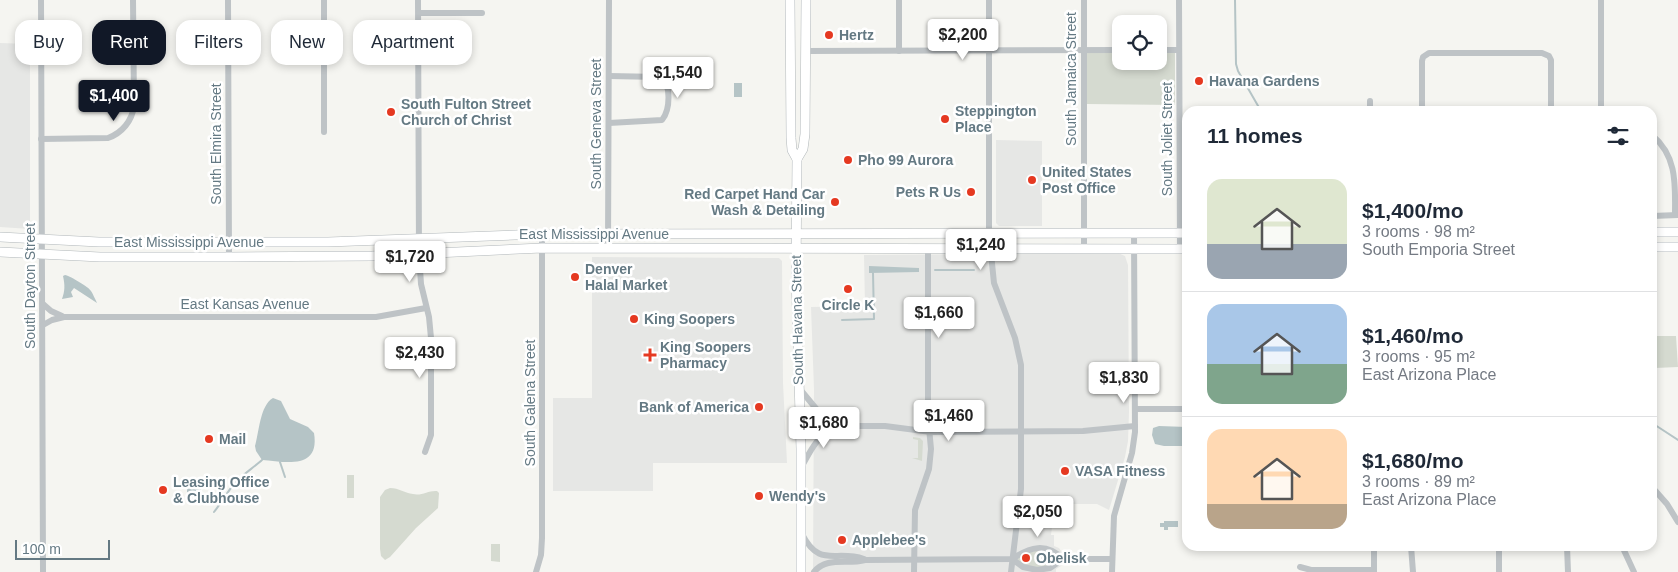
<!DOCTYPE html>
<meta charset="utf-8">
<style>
body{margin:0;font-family:Helvetica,sans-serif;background:#f6f6f7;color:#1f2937;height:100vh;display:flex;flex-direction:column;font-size:19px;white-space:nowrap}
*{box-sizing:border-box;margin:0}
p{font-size:16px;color:#747a83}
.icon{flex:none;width:28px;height:28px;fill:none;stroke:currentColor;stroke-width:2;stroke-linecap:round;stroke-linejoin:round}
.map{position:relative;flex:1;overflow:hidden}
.drawer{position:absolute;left:1182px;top:106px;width:475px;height:445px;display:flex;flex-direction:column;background:#fff;border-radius:15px;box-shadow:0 2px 8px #0003}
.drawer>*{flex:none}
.banner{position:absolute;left:15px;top:20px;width:475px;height:45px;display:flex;gap:10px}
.fabs{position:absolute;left:1112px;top:15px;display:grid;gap:10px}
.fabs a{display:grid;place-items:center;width:55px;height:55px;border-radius:10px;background:#fff;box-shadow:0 2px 8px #0003;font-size:25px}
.scale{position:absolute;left:15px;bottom:12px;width:95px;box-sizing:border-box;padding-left:5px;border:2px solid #647983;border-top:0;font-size:14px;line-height:18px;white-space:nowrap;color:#647983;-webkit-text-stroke:4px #fff;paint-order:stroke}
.price{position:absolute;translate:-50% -42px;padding:0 11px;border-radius:5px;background:#fff;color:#222;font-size:16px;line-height:32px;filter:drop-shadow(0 1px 2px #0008)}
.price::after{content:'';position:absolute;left:50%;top:30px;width:15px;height:11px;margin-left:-8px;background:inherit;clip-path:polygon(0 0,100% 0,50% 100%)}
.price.current{background:#111827;color:#fff}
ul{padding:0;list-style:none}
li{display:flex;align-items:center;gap:15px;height:125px;padding:0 25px}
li+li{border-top:1px solid #e0e1e3}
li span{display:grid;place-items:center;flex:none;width:140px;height:100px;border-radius:15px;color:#555}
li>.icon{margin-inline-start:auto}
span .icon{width:60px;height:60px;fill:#fffc;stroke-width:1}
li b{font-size:21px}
h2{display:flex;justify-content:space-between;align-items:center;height:60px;padding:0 25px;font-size:21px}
.chip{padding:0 18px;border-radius:15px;background:#fff;box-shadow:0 2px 8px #0003;font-size:18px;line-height:45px}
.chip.current{background:#111827;color:#fff}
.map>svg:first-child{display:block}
.built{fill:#e6e7e5}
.green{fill:#d5dad0}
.water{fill:#b5c4c6}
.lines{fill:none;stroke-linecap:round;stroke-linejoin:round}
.stream{stroke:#b5c4c6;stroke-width:2}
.major-casing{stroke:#b1b7ba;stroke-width:10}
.minor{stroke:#bec3c6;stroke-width:6}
.major{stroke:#fff;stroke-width:9}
.poi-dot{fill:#e53921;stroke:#fff;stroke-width:2}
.labels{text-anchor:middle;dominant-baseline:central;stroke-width:5;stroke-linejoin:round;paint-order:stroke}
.poi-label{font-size:14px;font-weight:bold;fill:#647983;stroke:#fff;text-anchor:start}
.street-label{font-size:14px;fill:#647983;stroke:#fff}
</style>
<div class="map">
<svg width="1678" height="572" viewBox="0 0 1678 572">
<rect width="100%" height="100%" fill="#f5f5f1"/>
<g class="built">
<path d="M0,43L30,44V229L0,227Z"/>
<path d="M996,140L1042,141V226H999L996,223Z"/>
<path d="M1118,253L1125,256L1128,265L1129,412L1128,441L1125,457L1109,510L1097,504H1055L1051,535H1054V546L1059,548L1063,554V563L1061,566L1056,569V572H813L814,389L811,307L865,306L864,255Z"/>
<path d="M592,257L779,258L782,261L783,383L787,463H653V491H553V398H592Z"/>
</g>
<g class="green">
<path d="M1175,52V105L1087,104V53H1121V61H1159V53Z"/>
<path d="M1655,336H1676L1678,367L1655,368L1653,396L1652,339H1655Z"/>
<path d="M913,437L920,438L923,441L922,461L912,458H918V440L913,439Z"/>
<rect x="347" y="475" width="7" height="23"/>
<path d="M390,488C399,488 405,493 413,494C422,496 429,490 437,491L439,493L438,508L416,528L390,557L385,560L381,556L380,549V497L385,490Z"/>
<path d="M491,544H500V562L491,561Z"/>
<path d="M1044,549L1063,559L1058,563L1037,570L1012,559L1019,554Z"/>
</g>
<g class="water">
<rect x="734" y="83" width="8" height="14"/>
<path d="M869,266L919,268V272L869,273Z"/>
<path d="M65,275C70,276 89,287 91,291C93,294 95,299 97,303L74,288L71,292L73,297L62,299C65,291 65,285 63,276Z"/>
<path d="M273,398L281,401L290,419L308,427L314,433C320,470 286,462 262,460L256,451L255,446C259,433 260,405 273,398Z"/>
<path d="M1159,426L1187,427V446H1164L1155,444L1152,435L1153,428Z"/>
<rect x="187" y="486" width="14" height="7"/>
<path d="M1164,521H1178V527H1168V530H1164V527H1160V523H1164Z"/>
</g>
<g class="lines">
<g class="stream">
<path d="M1235,0L1236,64L1238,71L1261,111"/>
<path d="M935,270H974"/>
<path d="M842,320L874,319L873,273"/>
<path d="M1652,423L1678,440"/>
<path d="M280,462L285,477"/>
<path d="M214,512C222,502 227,492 235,483C242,475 253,468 262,460"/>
</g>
<defs>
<g id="major">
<path d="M790,0L791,138L792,150L797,159L796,275L801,449V572"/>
<path d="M797,159L803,149L805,134L806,0"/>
<path d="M1652,232H1678"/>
<path d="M0,237L99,242H328L542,234L1188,233"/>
<path d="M1652,247H1678"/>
<path d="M0,252L100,257H229L372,256L542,248L1188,249"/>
</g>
</defs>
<use href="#major" class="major-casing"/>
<g class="minor">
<path d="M41,0L43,572"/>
<path d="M228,0L229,257"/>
<path d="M324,0V132"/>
<path d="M418,0L419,254L421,284L429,317L431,338V435L425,452"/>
<path d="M899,0V51"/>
<path d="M989,0V234L994,283L1015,338L1021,365V489L1011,572"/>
<path d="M1179,0L1180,249"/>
<path d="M1601,0V111"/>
<path d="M419,13H482"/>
<path d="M1159,50H1179"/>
<path d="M806,51L1121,50"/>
<path d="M1370,101V111"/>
<path d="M1422,111V61L1423,57L1429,53H1542L1549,56L1551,60V111"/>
<path d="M609,123L662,120C670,110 672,84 660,77L609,76"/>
<path d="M1652,135C1678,157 1675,186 1675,215"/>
<path d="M41,139L108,138C122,133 132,121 134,106L133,0"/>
<path d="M1652,216L1678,215"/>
<path d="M608,248L609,0"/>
<path d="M1084,249V0"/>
<path d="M43,304L51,311L62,316"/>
<path d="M43,325L52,320L64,317H376L426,308"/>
<path d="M799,388L823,417L839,424"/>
<path d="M1135,409H1188"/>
<path d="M800,426H885L931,432L1083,431L1135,426"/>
<path d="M802,466C811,450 818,434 836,428"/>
<path d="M1652,487L1667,504L1678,522"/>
<path d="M802,534C820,569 835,549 864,559"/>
<path d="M1374,546V572"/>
<path d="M1411,546L1413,572"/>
<path d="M1567,546L1568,572"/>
<path d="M1622,546L1634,572"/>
<path d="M1012,559L1023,567L1037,570L1050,568L1063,559H1112"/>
<path d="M1300,567L1311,570H1374"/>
<path d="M536,572L541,555L542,538V234"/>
<path d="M814,572C827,556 847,565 865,560L1012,559C1030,547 1046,542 1063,559"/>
<path d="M914,572L915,510L929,469L931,449L928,417V249"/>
<path d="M1112,572L1114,516L1132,453L1135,432L1134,233"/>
<path d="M1499,572V546"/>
</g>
<use href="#major" class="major"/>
</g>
<g class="poi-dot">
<circle cx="829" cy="35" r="5"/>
<circle cx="1199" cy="81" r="5"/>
<circle cx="391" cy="112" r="5"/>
<circle cx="945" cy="119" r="5"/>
<circle cx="848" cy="160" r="5"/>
<circle cx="1032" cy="180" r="5"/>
<circle cx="971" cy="192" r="5"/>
<circle cx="835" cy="202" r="5"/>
<circle cx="575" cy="277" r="5"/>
<circle cx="848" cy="289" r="5"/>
<circle cx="634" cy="319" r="5"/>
<path d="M647.5 347.5h5v5h5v5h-5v5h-5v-5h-5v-5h5z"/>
<circle cx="759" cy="407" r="5"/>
<circle cx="209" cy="439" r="5"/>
<circle cx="1065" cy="471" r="5"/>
<circle cx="163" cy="490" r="5"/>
<circle cx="759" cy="496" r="5"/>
<circle cx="842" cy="540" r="5"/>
<circle cx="1026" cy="558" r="5"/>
</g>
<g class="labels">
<g class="poi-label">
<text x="839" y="35">Hertz</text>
<text x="1209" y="81">Havana Gardens</text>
<text x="401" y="104">South Fulton Street<tspan x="401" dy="16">Church of Christ</tspan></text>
<text x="955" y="111">Steppington<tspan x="955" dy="16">Place</tspan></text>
<text x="858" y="160">Pho 99 Aurora</text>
<text x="1042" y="172">United States<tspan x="1042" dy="16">Post Office</tspan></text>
<text x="961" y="192" text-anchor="end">Pets R Us</text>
<text x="825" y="194" text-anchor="end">Red Carpet Hand Car<tspan x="825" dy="16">Wash &amp; Detailing</tspan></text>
<text x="585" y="269">Denver<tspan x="585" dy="16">Halal Market</tspan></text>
<text x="848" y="305" text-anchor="middle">Circle K</text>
<text x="644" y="319">King Soopers</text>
<text x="660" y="347">King Soopers<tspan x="660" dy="16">Pharmacy</tspan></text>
<text x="749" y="407" text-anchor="end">Bank of America</text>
<text x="219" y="439">Mail</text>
<text x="1075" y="471">VASA Fitness</text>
<text x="173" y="482">Leasing Office<tspan x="173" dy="16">&amp; Clubhouse</tspan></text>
<text x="769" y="496">Wendy's</text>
<text x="852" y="540">Applebee's</text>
<text x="1036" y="558">Obelisk</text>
</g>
<g class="street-label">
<text transform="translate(1071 79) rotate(-90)">South Jamaica Street</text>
<text transform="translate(596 124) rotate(-90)">South Geneva Street</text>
<text transform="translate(1167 139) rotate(-90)">South Joliet Street</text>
<text transform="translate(216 144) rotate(-90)">South Elmira Street</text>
<text x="594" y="234">East Mississippi Avenue</text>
<text x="189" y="242">East Mississippi Avenue</text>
<text transform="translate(30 286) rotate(-90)">South Dayton Street</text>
<text x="245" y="304">East Kansas Avenue</text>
<text transform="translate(797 320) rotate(-91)">South Havana Street</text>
<text transform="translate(530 403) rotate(-90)">South Galena Street</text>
</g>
</g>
</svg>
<div class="fabs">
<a><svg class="icon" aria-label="locate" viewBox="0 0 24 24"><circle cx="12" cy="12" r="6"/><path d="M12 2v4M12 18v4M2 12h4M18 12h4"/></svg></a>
</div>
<div class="scale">100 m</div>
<b class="price" style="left:963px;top:61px">$2,200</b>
<b class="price" style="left:678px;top:99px">$1,540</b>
<b class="price current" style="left:114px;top:122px">$1,400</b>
<b class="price" style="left:981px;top:271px">$1,240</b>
<b class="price" style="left:410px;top:283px">$1,720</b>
<b class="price" style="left:939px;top:339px">$1,660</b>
<b class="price" style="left:420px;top:379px">$2,430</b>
<b class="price" style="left:1124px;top:404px">$1,830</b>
<b class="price" style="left:949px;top:442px">$1,460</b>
<b class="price" style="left:824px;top:449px">$1,680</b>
<b class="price" style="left:1038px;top:538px">$2,050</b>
<div class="banner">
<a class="chip">Buy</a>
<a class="chip current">Rent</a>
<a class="chip">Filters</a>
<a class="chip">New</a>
<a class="chip">Apartment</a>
</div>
<section class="drawer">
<h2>11 homes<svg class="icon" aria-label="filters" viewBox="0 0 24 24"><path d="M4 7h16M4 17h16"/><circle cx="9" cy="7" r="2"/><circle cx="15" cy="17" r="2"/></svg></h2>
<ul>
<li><span style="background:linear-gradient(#dfe7d0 65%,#9aa5b1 0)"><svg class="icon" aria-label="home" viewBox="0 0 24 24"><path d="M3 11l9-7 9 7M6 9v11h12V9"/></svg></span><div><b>$1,400/mo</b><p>3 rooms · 98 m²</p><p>South Emporia Street</p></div></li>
<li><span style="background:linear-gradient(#a9c7e8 60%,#7fa58c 0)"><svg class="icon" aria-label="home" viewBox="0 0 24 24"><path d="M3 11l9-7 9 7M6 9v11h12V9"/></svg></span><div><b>$1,460/mo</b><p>3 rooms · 95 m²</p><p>East Arizona Place</p></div></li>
<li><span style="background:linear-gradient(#ffd9b3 75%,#b9a48a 0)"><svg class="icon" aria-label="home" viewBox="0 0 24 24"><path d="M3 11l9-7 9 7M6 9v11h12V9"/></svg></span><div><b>$1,680/mo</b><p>3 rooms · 89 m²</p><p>East Arizona Place</p></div></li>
</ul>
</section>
</div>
